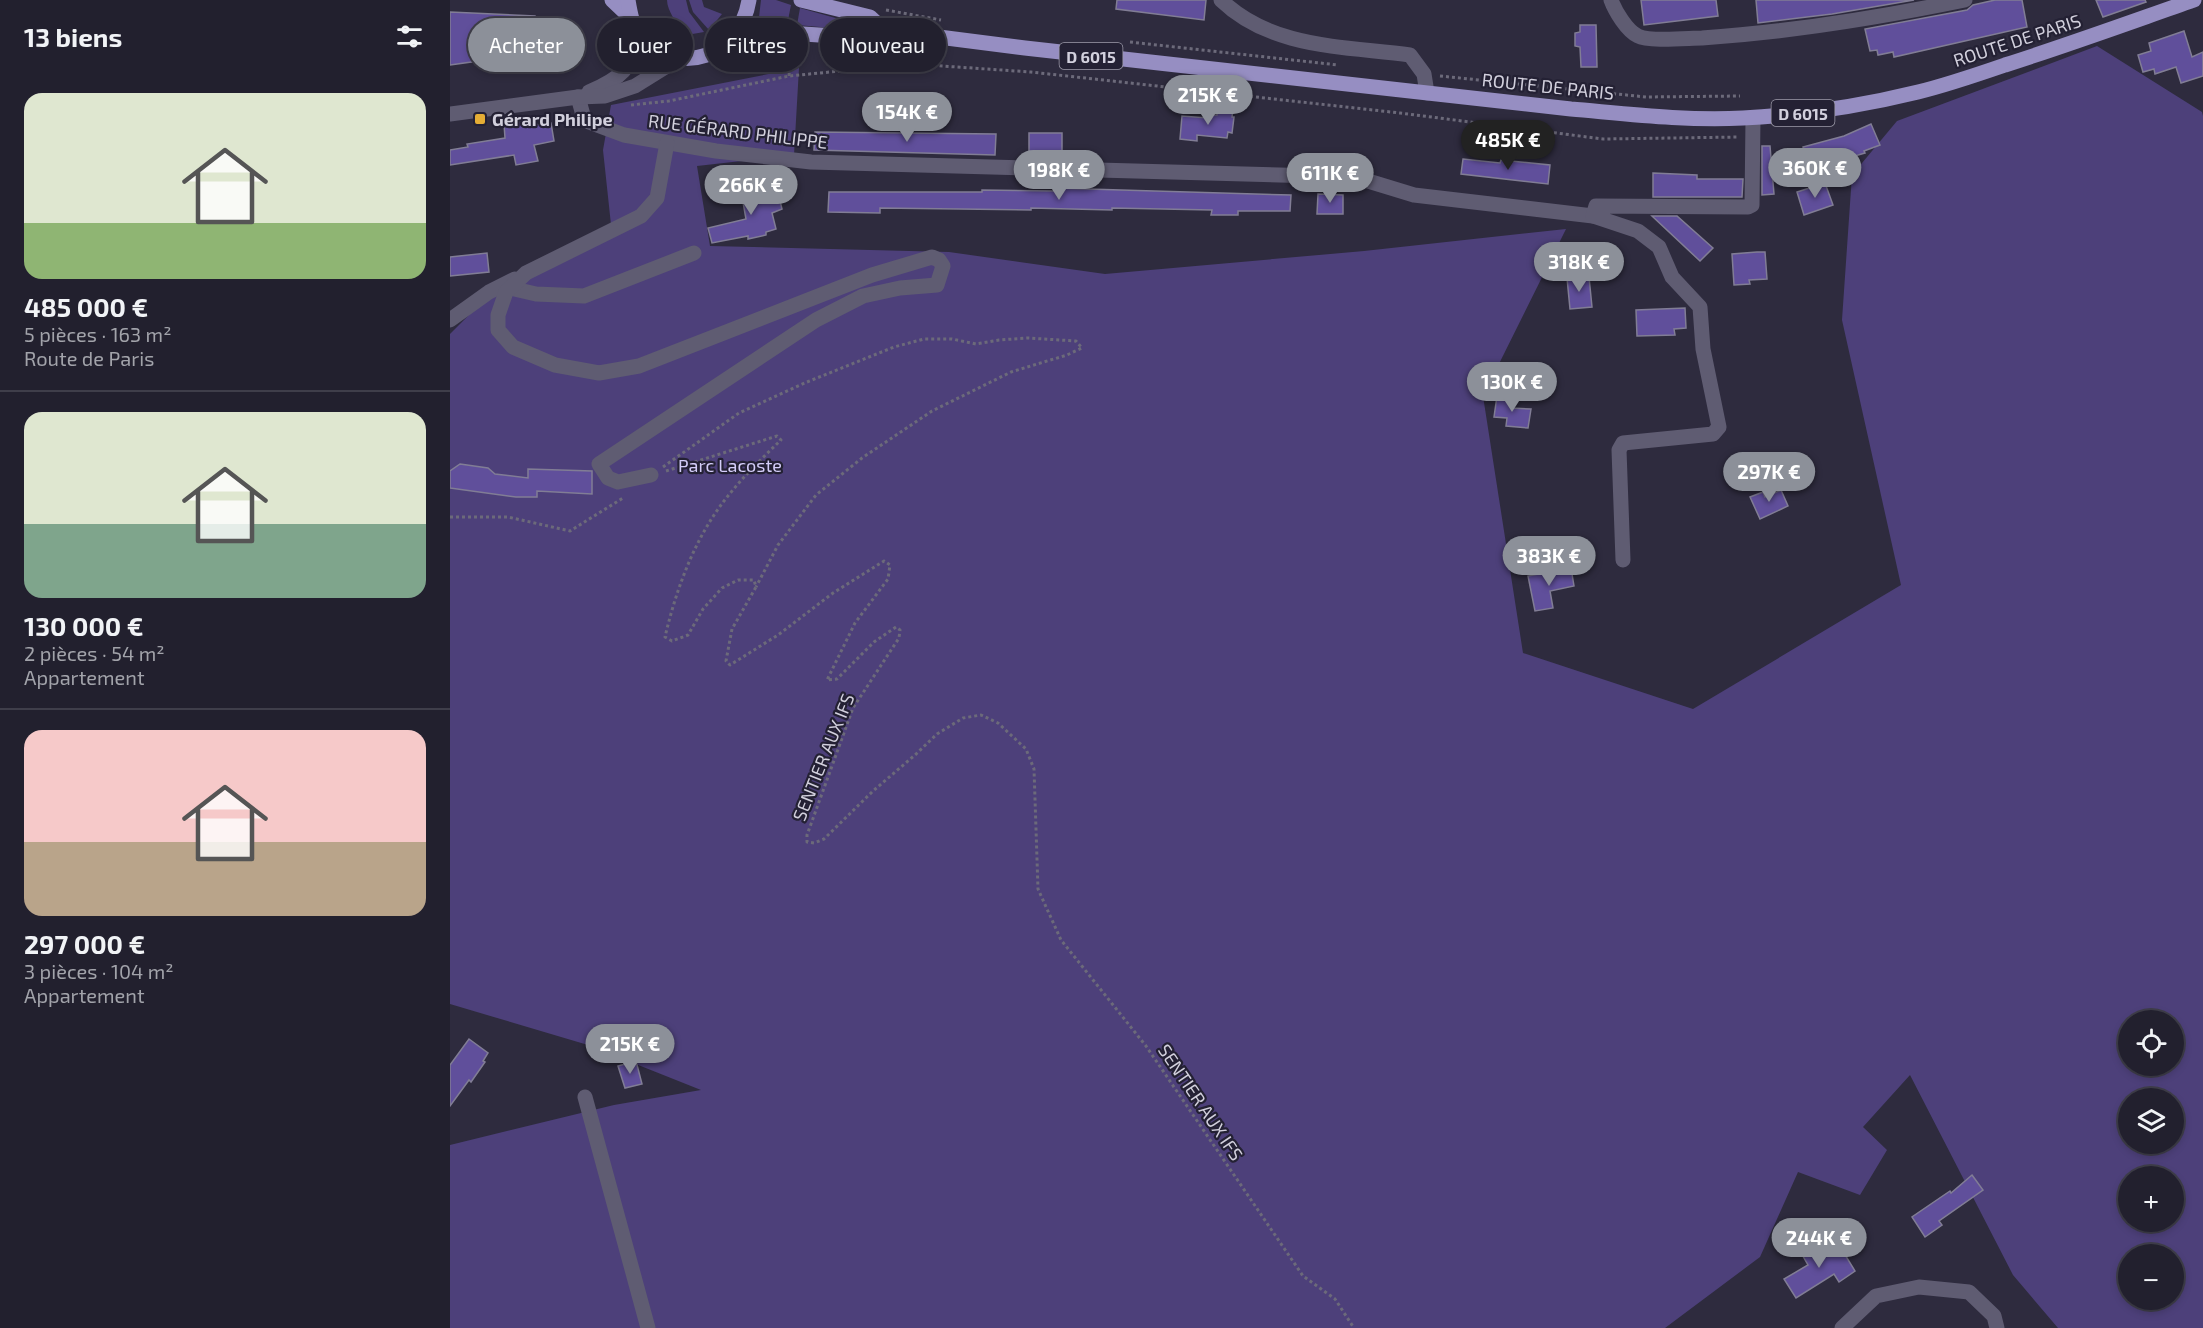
<!DOCTYPE html>
<html lang="fr">
<meta charset="utf-8">
<style>
body{margin:0;font-family:"Exo 2",sans-serif;background:#2e2d3a;color:#f1f3f6;height:100vh;display:flex;flex-direction:column;font-size:22px;white-space:nowrap}
*{box-sizing:border-box;margin:0}
p{font-size:20px;color:#a2a3aa}
.icon{flex:none;width:33px;height:33px;fill:none;stroke:currentColor;stroke-width:2;stroke-linecap:round;stroke-linejoin:round}
.map{position:relative;flex:1;overflow:hidden}
.panel{display:flex;flex-direction:column;background:#22202e;width:450px}
.panel>*{flex:none}
.top-card{position:absolute;left:18px;top:18px;width:570px;height:54px;display:flex;gap:12px}
.controls{position:absolute;left:1668px;top:1010px;display:grid;gap:12px}
.controls a{display:grid;place-items:center;width:66px;height:66px;border-radius:50%;background:#22202e;box-shadow:0 3px 9px #0003,0 0 0 2px #3f3e4a;font-size:30px}
.price{position:absolute;translate:-50% -51px;padding:0 14px;border-radius:21px;background:#8c9099;color:#fff;font-size:20px;line-height:39px;filter:drop-shadow(0 2px 3px #0008)}
.price::after{content:'';position:absolute;left:50%;top:36px;width:18px;height:14px;margin-left:-9px;background:inherit;clip-path:polygon(0 0,100% 0,50% 100%)}
.price.current{background:#222;color:#fff}
ul{padding:0;list-style:none}
li{display:grid;align-content:center;gap:12px;height:318px;padding:0 24px}
li+li{border-top:2px solid #3f3e4a}
li span{display:grid;place-items:center;height:186px;border-radius:18px;color:#555}
li>.icon{margin-inline-start:auto}
span .icon{width:108px;height:108px;fill:#fffc;stroke-width:1}
li b{font-size:26px}
h2{display:flex;justify-content:space-between;align-items:center;height:72px;padding:0 24px;font-size:26px}
.chip{padding:0 21px;border-radius:27px;background:#22202e;box-shadow:0 3px 9px #0003,0 0 0 2px #3f3e4a;font-size:21px;line-height:54px}
.chip.current{background:#8c9099;color:#fff}
main{display:flex;flex:1;min-height:0}
.map>svg:first-child{display:block}
.green{fill:#4d407a;fill-rule:evenodd}
.building{fill:#604f9b;stroke:#817d95;stroke-width:1.5}
.lines{fill:none;stroke-linecap:round;stroke-linejoin:round}
.path{stroke:#6c6a7a;stroke-width:3;stroke-dasharray:3 3;stroke-linecap:butt}
.minor{stroke:#5f5c72;stroke-width:15}
.major{stroke:#968ec2;stroke-width:15}
.poi-dot{fill:#e5ad35;stroke:#242134;stroke-width:2}
.labels{text-anchor:middle;dominant-baseline:central;stroke-width:4.5;stroke-linejoin:round;paint-order:stroke}
.shield{fill:#242134;stroke:#9e9caa;stroke-width:1.5}
.shield-label{font-size:16px;font-weight:bold;fill:#d2d0dd}
.street-label{font-size:18px;fill:#d2d0dd;stroke:#242134}
.poi-label{font-size:18px;font-weight:bold;fill:#d2d0dd;stroke:#242134;text-anchor:start}
.park-label{font-size:18px;fill:#d4cdf9;stroke:#242134}
</style>
<main>
<section class="panel">
<h2>13 biens<svg class="icon" aria-label="filters" viewBox="0 0 24 24"><path d="M4 7h16M4 17h16"/><circle cx="9" cy="7" r="2"/><circle cx="15" cy="17" r="2"/></svg></h2>
<ul>
<li><span style="background:linear-gradient(#dfe7d0 70%,#8fb573 0)"><svg class="icon" aria-label="home" viewBox="0 0 24 24"><path d="M3 11l9-7 9 7M6 9v11h12V9"/></svg></span><div><b>485 000 €</b><p>5 pièces · 163 m²</p><p>Route de Paris</p></div></li>
<li><span style="background:linear-gradient(#dfe7d0 60%,#7fa58c 0)"><svg class="icon" aria-label="home" viewBox="0 0 24 24"><path d="M3 11l9-7 9 7M6 9v11h12V9"/></svg></span><div><b>130 000 €</b><p>2 pièces · 54 m²</p><p>Appartement</p></div></li>
<li><span style="background:linear-gradient(#f6c9c9 60%,#b9a48a 0)"><svg class="icon" aria-label="home" viewBox="0 0 24 24"><path d="M3 11l9-7 9 7M6 9v11h12V9"/></svg></span><div><b>297 000 €</b><p>3 pièces · 104 m²</p><p>Appartement</p></div></li>
</ul>
</section>
<div class="map">
<svg width="1753" height="1328" viewBox="0 0 1753 1328">
<rect width="100%" height="100%" fill="#2e2b3e"/>
<g class="green">
<path d="M217,0H236L239,12L254,32L231,36C228,23 217,11 217,0Z"/>
<path d="M239,0H252L254,7L272,14L259,30L243,12Z"/>
<path d="M311,0H326L341,5L337,25L303,29L309,17Z"/>
<path d="M350,8L389,19L418,23V28L416,31L347,25Z"/>
<path d="M1647,46L1752,112L1753,116V1328H1608L1563,1275L1460,1075L1413,1127L1437,1150L1410,1195L1348,1172L1310,1257L1215,1328H0V1145L164,1105L251,1090L138,1045L0,1004V334L36,298L162,234L153,150L161,105L349,68L344,155L247,166L260,246L499,252L655,274L914,251L1116,229L1033,396L1073,653L1243,709L1451,585L1392,320L1402,175L1447,121ZM1678,1020H1724V1065H1678ZM1678,1098H1724V1143H1678ZM1678,1176H1724V1221H1678ZM1678,1254H1724V1299H1678Z"/>
</g>
<g class="building">
<path d="M667,0H756L754,20L666,9Z"/>
<path d="M1191,0H1266L1268,16L1194,25Z"/>
<path d="M1306,0H1464L1382,14L1308,23Z"/>
<path d="M1545,0H1572L1577,27L1444,57L1443,52L1428,55L1427,50L1420,51L1415,29L1517,10L1523,5Z"/>
<path d="M1646,0H1695L1696,2L1653,17Z"/>
<path d="M0,12L85,16L86,53L0,65Z"/>
<path d="M1130,25H1146L1147,67H1131L1130,47L1125,46V33L1130,32Z"/>
<path d="M1734,31L1742,57L1753,52V76L1731,83L1726,67L1705,74L1704,69L1693,72L1688,55L1701,51L1699,43Z"/>
<path d="M768,108L783,109L782,117H784L782,133L778,132L777,138L747,135V141L730,139L732,116L758,118V115H767Z"/>
<path d="M80,120L81,125L101,123L104,141L84,145L88,161L66,165L64,155L0,165V150L18,147L17,144L55,138L54,124Z"/>
<path d="M1421,124L1430,145L1414,151L1415,153L1360,169L1353,147L1394,136Z"/>
<path d="M365,132L546,134L545,155L364,150Z"/>
<rect x="579" y="133" width="33" height="22"/>
<path d="M1312,146H1320L1324,194L1312,195Z"/>
<path d="M1013,159L1050,163L1051,160L1100,165L1098,184L1011,174Z"/>
<path d="M1203,173L1247,175V179H1293L1292,197H1203Z"/>
<path d="M320,182L323,194L328,193L332,209L322,213L326,229L316,232V235L298,239V236L262,243L258,228L296,219L293,202L295,200L292,191L295,190V188Z"/>
<path d="M1375,183L1383,205L1354,215L1347,192Z"/>
<path d="M604,188L841,195L840,211H788V215H761L762,210L662,208V210L581,208V210L430,208V213L378,212L379,192H532V190L604,191Z"/>
<path d="M868,194L893,195V214H867Z"/>
<path d="M1202,216H1227L1263,248L1250,261Z"/>
<path d="M1307,252H1315L1317,279L1299,280L1300,284L1284,285L1282,254Z"/>
<path d="M37,253L39,272L0,276V257Z"/>
<path d="M1139,277L1142,307L1120,309L1117,278Z"/>
<path d="M1235,308L1236,328L1224,329L1225,335L1187,336L1186,310Z"/>
<path d="M1047,396L1062,398L1061,408L1081,409L1078,428L1056,426L1057,418L1044,417Z"/>
<path d="M10,464L38,468L45,474L78,478V469L142,471V494L87,491V497H66L0,488V471Z"/>
<path d="M1331,490L1338,506L1310,519L1300,497L1313,492L1315,497Z"/>
<path d="M1121,568L1124,586L1100,591L1103,608L1085,611L1078,576Z"/>
<path d="M19,1039L38,1053L33,1061L35,1062L21,1082L19,1080L0,1106V1065Z"/>
<path d="M186,1061L192,1084L175,1088L168,1066Z"/>
<path d="M1522,1175L1533,1190L1489,1221L1492,1225L1475,1237L1462,1217L1500,1191L1501,1193Z"/>
<path d="M1364,1243L1373,1256L1386,1248H1391L1405,1271L1389,1282L1384,1274L1346,1298L1334,1279L1358,1265L1350,1251Z"/>
</g>
<g class="lines">
<g class="path">
<path d="M436,10L491,20"/>
<path d="M680,42L888,65"/>
<path d="M339,76L341,48"/>
<path d="M990,76L1196,97L1290,96"/>
<path d="M181,105L219,101L339,76L462,64L581,72L950,113L1153,139L1289,137"/>
<path d="M213,467L289,413L357,382L444,347L474,339H502L526,344L549,340L578,338L626,341L632,348L617,355L561,372L482,411L412,458L366,495L328,545L306,587"/>
<path d="M216,471L327,436L331,440C311,459 291,479 274,501C244,540 226,590 215,637L222,641L238,635L253,609L272,588L288,580H304L306,587L282,629L276,661L280,665L328,635L383,593L434,561L440,565L438,579L405,623L377,680L387,679L424,642L446,627L450,630L449,638L403,708L357,835V842L364,843L374,839L423,791L465,755L487,734L513,718L531,715L548,723L576,749L584,769L588,889L611,940L696,1046L853,1276L885,1299L904,1328"/>
<path d="M0,517H58L120,531L173,498"/>
</g>
<g class="minor">
<path d="M771,0C822,49 894,46 960,55L974,74L977,93"/>
<path d="M1161,0C1165,11 1177,31 1188,36C1199,42 1239,38 1252,38C1340,32 1428,18 1515,0"/>
<path d="M139,92C170,79 183,68 189,34"/>
<path d="M128,97L133,115L139,122L174,135L266,151L361,162L905,177L964,195L1143,216"/>
<path d="M0,114L128,97L155,96L185,86L230,58"/>
<path d="M60,288L86,294L134,296L244,253"/>
<path d="M0,320L39,292L65,279"/>
<path d="M201,475L168,482L158,478L149,464L366,320L413,296L450,288L487,285L493,266L489,260L482,257L422,275L189,366L149,373L105,365L63,347L48,330V315L56,292L76,273L191,216L207,198L217,143"/>
<path d="M1173,560L1169,450L1173,443L1263,434L1269,427L1253,349L1250,307L1222,277L1209,247L1188,231L1143,216L1146,206L1298,207L1302,205L1303,118"/>
<path d="M135,1097L198,1328"/>
<path d="M1392,1328L1426,1296L1469,1287L1519,1292L1544,1316L1547,1328"/>
</g>
<g class="major">
<path d="M162,0L181,18"/>
<path d="M178,0C180,12 182,25 190,35C228,80 290,56 299,0"/>
<path d="M351,0L420,17L434,30"/>
<path d="M280,42L322,32L416,38L434,30L575,48L1121,109C1179,114 1236,121 1293,118C1352,115 1411,106 1468,92C1497,85 1526,75 1555,65C1618,45 1681,22 1744,0"/>
</g>
</g>
<rect class="poi-dot" x="24" y="113" width="12" height="12" rx="3"/>
<g class="labels">
<g class="shield">
<rect x="609.5" y="43" width="63" height="26" rx="4.5"/>
<rect x="1321.5" y="100" width="63" height="26" rx="4.5"/>
</g>
<g class="shield-label">
<text x="641" y="56">D 6015</text>
<text x="1353" y="113">D 6015</text>
</g>
<g class="street-label">
<text transform="translate(1567 40) rotate(-18)">ROUTE DE PARIS</text>
<text transform="translate(1098 86) rotate(6)">ROUTE DE PARIS</text>
<text transform="translate(288 131) rotate(7)">RUE GÉRARD PHILIPPE</text>
<text transform="translate(373 757) rotate(-68)">SENTIER AUX IFS</text>
<text transform="translate(751 1102) rotate(56)">SENTIER AUX IFS</text>
</g>
<g class="poi-label">
<text x="42" y="119">Gérard Philipe</text>
</g>
<g class="park-label">
<text x="280" y="465">Parc Lacoste</text>
</g>
</g>
</svg>
<div class="controls">
<a><svg class="icon" aria-label="locate" viewBox="0 0 24 24"><circle cx="12" cy="12" r="6"/><path d="M12 2v4M12 18v4M2 12h4M18 12h4"/></svg></a>
<a><svg class="icon" aria-label="layers" viewBox="0 0 24 24"><path d="M12 4l9 5-9 5-9-5zM3 14l9 5 9-5"/></svg></a>
<a>+</a>
<a>−</a>
</div>
<b class="price" style="left:758px;top:126px">215K €</b>
<b class="price" style="left:457px;top:143px">154K €</b>
<b class="price current" style="left:1058px;top:171px">485K €</b>
<b class="price" style="left:1365px;top:199px">360K €</b>
<b class="price" style="left:609px;top:201px">198K €</b>
<b class="price" style="left:880px;top:204px">611K €</b>
<b class="price" style="left:301px;top:216px">266K €</b>
<b class="price" style="left:1129px;top:293px">318K €</b>
<b class="price" style="left:1062px;top:413px">130K €</b>
<b class="price" style="left:1319px;top:503px">297K €</b>
<b class="price" style="left:1099px;top:587px">383K €</b>
<b class="price" style="left:180px;top:1075px">215K €</b>
<b class="price" style="left:1369px;top:1269px">244K €</b>
<div class="top-card">
<a class="chip current">Acheter</a>
<a class="chip">Louer</a>
<a class="chip">Filtres</a>
<a class="chip">Nouveau</a>
</div>
</div>
</main>
